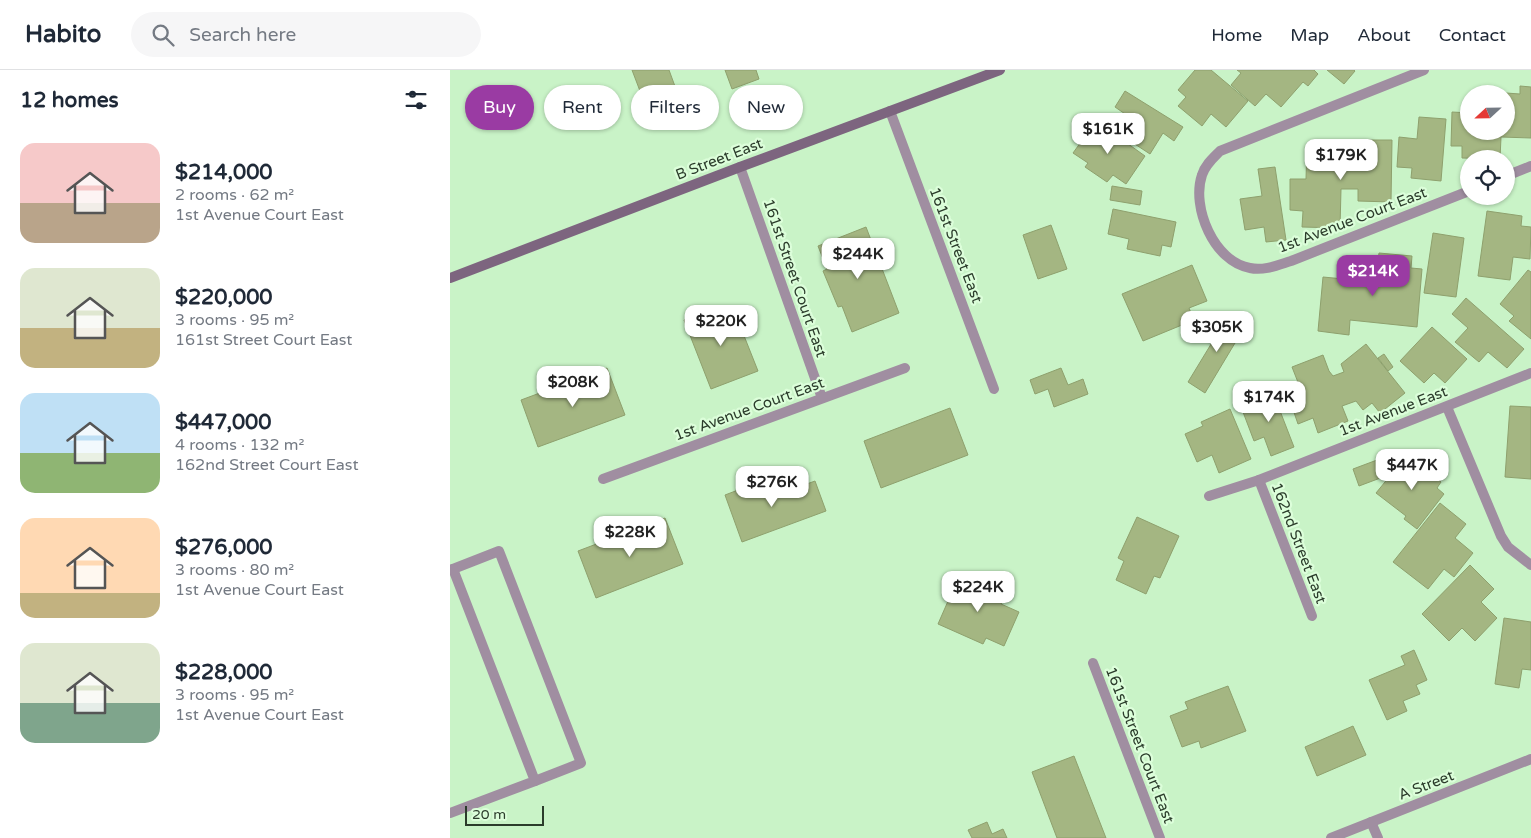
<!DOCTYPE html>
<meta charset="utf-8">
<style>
body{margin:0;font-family:"Varela Round",sans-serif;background:#f6f6f7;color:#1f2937;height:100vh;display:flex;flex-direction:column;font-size:19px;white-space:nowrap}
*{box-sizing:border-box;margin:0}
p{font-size:16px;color:#747a83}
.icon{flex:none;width:28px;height:28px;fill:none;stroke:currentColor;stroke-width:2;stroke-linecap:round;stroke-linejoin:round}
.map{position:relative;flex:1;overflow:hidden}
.drawer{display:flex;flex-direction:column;background:#fff;width:450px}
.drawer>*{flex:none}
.hud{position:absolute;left:15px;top:15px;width:475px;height:45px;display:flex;gap:10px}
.needle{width:32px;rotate:248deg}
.fabs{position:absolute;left:1010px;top:15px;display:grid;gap:10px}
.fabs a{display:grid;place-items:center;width:55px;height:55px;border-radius:50%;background:#fff;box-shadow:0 1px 4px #0004;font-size:25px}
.scale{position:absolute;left:15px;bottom:12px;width:79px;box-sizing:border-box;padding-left:5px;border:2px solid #2b3c2b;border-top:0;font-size:14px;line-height:18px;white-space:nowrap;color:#2b3c2b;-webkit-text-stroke:4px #dcfeda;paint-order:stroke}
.price{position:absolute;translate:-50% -42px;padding:0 11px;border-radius:10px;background:#fff;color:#222;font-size:16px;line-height:32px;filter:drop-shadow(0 1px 2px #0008)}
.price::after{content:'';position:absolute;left:50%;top:30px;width:15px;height:11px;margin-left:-8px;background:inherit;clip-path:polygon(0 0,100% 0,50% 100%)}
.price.selected{background:#9a3ba3;color:#fff}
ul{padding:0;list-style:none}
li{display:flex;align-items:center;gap:15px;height:125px;padding:0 20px}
li span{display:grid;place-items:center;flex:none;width:140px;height:100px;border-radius:15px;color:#555}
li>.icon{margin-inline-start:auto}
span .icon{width:60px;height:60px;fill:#fffc;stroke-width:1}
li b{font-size:21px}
h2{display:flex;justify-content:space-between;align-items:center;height:60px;padding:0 20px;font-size:21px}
.tag{padding:0 18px;border-radius:22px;background:#fff;box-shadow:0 1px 4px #0004;font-size:18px;line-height:45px}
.tag.selected{background:#9a3ba3;color:#fff}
header{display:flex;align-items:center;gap:30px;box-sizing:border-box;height:70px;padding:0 25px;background:#fff;border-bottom:1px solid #e0e1e3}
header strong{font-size:24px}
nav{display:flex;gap:28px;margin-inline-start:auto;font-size:18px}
.search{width:350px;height:45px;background:#f6f6f7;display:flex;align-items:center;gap:12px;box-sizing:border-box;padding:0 18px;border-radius:28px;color:#747a83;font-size:19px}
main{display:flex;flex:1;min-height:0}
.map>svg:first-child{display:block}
.building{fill:#a4b682;stroke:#8ea06d}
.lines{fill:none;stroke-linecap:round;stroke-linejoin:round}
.lane{stroke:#a08ea1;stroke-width:10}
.street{stroke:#a08ea1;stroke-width:10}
.secondary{stroke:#7d657f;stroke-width:10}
.labels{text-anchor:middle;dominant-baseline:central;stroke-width:4.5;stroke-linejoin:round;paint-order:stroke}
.street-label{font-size:15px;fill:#2b3c2b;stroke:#dcfeda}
</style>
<header>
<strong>Habito</strong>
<div class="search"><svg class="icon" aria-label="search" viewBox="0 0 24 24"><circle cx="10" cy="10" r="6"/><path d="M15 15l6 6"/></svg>Search here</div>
<nav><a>Home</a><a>Map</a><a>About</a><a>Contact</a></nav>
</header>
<main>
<section class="drawer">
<h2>12 homes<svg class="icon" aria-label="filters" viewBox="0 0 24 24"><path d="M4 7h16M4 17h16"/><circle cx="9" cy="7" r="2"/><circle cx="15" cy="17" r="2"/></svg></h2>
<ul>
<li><span style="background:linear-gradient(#f6c9c9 60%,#b9a48a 0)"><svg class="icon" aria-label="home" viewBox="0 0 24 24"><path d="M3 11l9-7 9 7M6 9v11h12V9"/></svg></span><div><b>$214,000</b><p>2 rooms · 62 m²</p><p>1st Avenue Court East</p></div></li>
<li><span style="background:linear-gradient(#dfe7d0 60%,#c2b280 0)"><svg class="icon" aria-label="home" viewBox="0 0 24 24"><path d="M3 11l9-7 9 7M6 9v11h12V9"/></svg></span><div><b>$220,000</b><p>3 rooms · 95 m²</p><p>161st Street Court East</p></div></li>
<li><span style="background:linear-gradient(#bfe0f5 60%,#8fb573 0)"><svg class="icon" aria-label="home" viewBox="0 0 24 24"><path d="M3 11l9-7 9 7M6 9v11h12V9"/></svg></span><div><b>$447,000</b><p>4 rooms · 132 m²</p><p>162nd Street Court East</p></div></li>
<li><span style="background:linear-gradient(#ffd9b3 75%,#c2b280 0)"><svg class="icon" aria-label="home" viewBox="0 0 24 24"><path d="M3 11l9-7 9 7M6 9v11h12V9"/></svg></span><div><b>$276,000</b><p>3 rooms · 80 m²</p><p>1st Avenue Court East</p></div></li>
<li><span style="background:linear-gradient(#dfe7d0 60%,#7fa58c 0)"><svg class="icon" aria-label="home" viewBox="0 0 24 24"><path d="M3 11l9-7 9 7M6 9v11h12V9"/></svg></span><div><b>$228,000</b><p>3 rooms · 95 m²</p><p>1st Avenue Court East</p></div></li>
</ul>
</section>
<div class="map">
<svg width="1081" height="768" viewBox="0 0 1081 768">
<rect width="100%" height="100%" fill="#c9f3c7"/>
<g class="building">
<path d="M182,0H219L230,30L198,42Z"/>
<path d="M275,0H306L309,9L282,19Z"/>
<path d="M745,0H761L798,31L776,57L761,44L752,56L728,36L736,27L728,20Z"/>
<path d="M787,0H864L868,4L858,16L853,12L831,37L816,24L805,36L781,15L791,3Z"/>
<path d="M877,0H904L905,1L894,14Z"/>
<path d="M1070,16L1081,17V68L1051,67L1050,89L1012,88V76H1001L1002,42L1019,43V61H1056V23L1070,24Z"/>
<path d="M675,21L733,57L724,71L713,63L700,84L671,65L681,48L665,37Z"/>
<path d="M969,47L996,49L991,111L961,108L962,98L947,97L949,67L967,69Z"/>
<path d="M646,51L695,86L676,114L663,105L657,112L635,97L638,93L623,83Z"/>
<path d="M915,70H942L941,132L908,131V119H891L890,158L852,157L853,141L840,140V109H856L857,74L894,75V87H915Z"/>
<path d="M825,97L836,170L816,172L814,157L795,160L790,129L812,126L808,99Z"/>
<path d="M662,116L692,121L690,135L660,130Z"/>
<path d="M663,139L726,152L721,177L712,175L710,186L677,179L679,169L658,164Z"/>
<path d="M1037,141L1072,146L1071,156L1081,157L1080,189L1063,187L1060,210L1028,206Z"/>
<path d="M601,155L617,199L588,209L573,165Z"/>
<path d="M416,157L449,243L402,262L392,236L388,237L373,201L377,199L368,176Z"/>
<path d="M983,163L1014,168L1006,227L974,223Z"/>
<path d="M929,183L962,186L961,198L972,199L967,257L900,250L899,265L868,261L873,207L925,212Z"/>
<path d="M742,195L757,231L739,238L744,250L693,271L672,224Z"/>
<path d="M1078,200L1081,202V269L1059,251L1064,246L1050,234Z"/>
<path d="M1016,228L1074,279L1057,298L1038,282L1029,292L1005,272L1018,258L1002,244Z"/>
<path d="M283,238L308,301L261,319L234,250L263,239L265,245Z"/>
<path d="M780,243L797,253L755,323L738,312Z"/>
<path d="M982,257L1017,289L995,313L984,303L974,313L950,291Z"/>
<path d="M916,274L955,323L930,343L922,333L913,340L906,331L892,336L898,351L868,363L863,348L848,354L838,325L851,320L842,297L873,285L879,301L883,306L894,302L891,294Z"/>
<path d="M934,284L943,297L938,301L928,288Z"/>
<path d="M157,298L175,345L88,377L71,330Z"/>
<path d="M611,298L618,315L633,309L638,324L604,337L598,319L585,324L580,310Z"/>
<path d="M820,315L844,377L821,386L814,367L804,371L793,342L810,336L804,321Z"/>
<path d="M1060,336L1081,337V409L1055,407Z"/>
<path d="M500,338L518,385L431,418L414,371Z"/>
<path d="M780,339L801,389L769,403L762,385L747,392L735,364L753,356L751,352Z"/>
<path d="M957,385L991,412L987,418L994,424L967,459L954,449L956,446L926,423Z"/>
<path d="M927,390L933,407L909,416L903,399Z"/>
<path d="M317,409L324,426L365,411L376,441L292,472L275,425Z"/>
<path d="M990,433L1016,454L1005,468L1023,483L1004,507L994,499L978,519L943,492Z"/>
<path d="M687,447L729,466L710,508L704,506L696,524L666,510L674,491L668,488Z"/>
<path d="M215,448L233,494L146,528L128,481Z"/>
<path d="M1020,495L1044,519L1031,532L1047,548L1025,571L1012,558L999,571L972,544Z"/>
<path d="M509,506L555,527L551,534L569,542L554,576L536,568L533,574L488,554Z"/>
<path d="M1054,548L1081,552V600L1072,599L1069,618L1045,614Z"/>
<path d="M964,580L977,610L966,615L970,624L953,631L957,641L937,650L919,610L955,595L951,586Z"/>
<path d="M778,616L796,661L751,678L749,671L732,677L720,646L738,639L735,632Z"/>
<path d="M903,656L916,685L867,706L855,677Z"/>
<path d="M624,686L656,768H607L582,702Z"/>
<path d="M537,752L542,764L553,759L557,768H522L518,760Z"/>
</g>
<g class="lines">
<g class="lane">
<path d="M3,499L49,481L131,693L85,711"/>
<path d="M0,500L3,499L85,711L0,743"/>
</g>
<g class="street">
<path d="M974,0L770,81C763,88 755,95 752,105C741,137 764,192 800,198C814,201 828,195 841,191L1019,121"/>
<path d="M440,41L544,319"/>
<path d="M290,97L372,328"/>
<path d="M1056,106L1081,96"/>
<path d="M997,337L1051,466L1058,477L1081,495"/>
<path d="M153,409L455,298"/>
<path d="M809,410L862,546"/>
<path d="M759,426L809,410L1081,303"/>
<path d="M643,593L710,768"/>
<path d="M921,752L928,768"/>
<path d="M881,768L1081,689"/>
</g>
<path class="secondary" d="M0,208L290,97L550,0"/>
</g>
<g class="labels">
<g class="street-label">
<text transform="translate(269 89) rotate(-21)">B Street East</text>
<text transform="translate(902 150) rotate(-21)">1st Avenue Court East</text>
<text transform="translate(506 175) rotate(69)">161st Street East</text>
<text transform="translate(345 208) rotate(71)">161st Street Court East</text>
<text transform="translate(299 339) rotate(-20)">1st Avenue Court East</text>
<text transform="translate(943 341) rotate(-21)">1st Avenue East</text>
<text transform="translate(849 473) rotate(69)">162nd Street East</text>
<text transform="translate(690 675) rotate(69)">161st Street Court East</text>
<text transform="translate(976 715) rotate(-21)">A Street</text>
</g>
</g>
</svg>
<div class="fabs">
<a><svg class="needle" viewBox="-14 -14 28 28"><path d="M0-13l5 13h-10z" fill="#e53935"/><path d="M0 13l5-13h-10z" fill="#747a83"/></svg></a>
<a><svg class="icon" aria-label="locate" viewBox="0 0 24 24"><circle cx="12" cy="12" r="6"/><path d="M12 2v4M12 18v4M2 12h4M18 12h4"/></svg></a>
</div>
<div class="scale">20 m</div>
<b class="price" style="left:658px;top:85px">$161K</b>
<b class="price" style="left:891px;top:111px">$179K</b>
<b class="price" style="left:408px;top:210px">$244K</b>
<b class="price selected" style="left:923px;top:227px">$214K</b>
<b class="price" style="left:271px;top:277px">$220K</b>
<b class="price" style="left:767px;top:283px">$305K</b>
<b class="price" style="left:123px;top:338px">$208K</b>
<b class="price" style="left:819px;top:353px">$174K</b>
<b class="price" style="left:962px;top:421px">$447K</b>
<b class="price" style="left:322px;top:438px">$276K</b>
<b class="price" style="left:180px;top:488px">$228K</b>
<b class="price" style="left:528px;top:543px">$224K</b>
<div class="hud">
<a class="tag selected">Buy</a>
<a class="tag">Rent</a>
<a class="tag">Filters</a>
<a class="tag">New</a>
</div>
</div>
</main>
